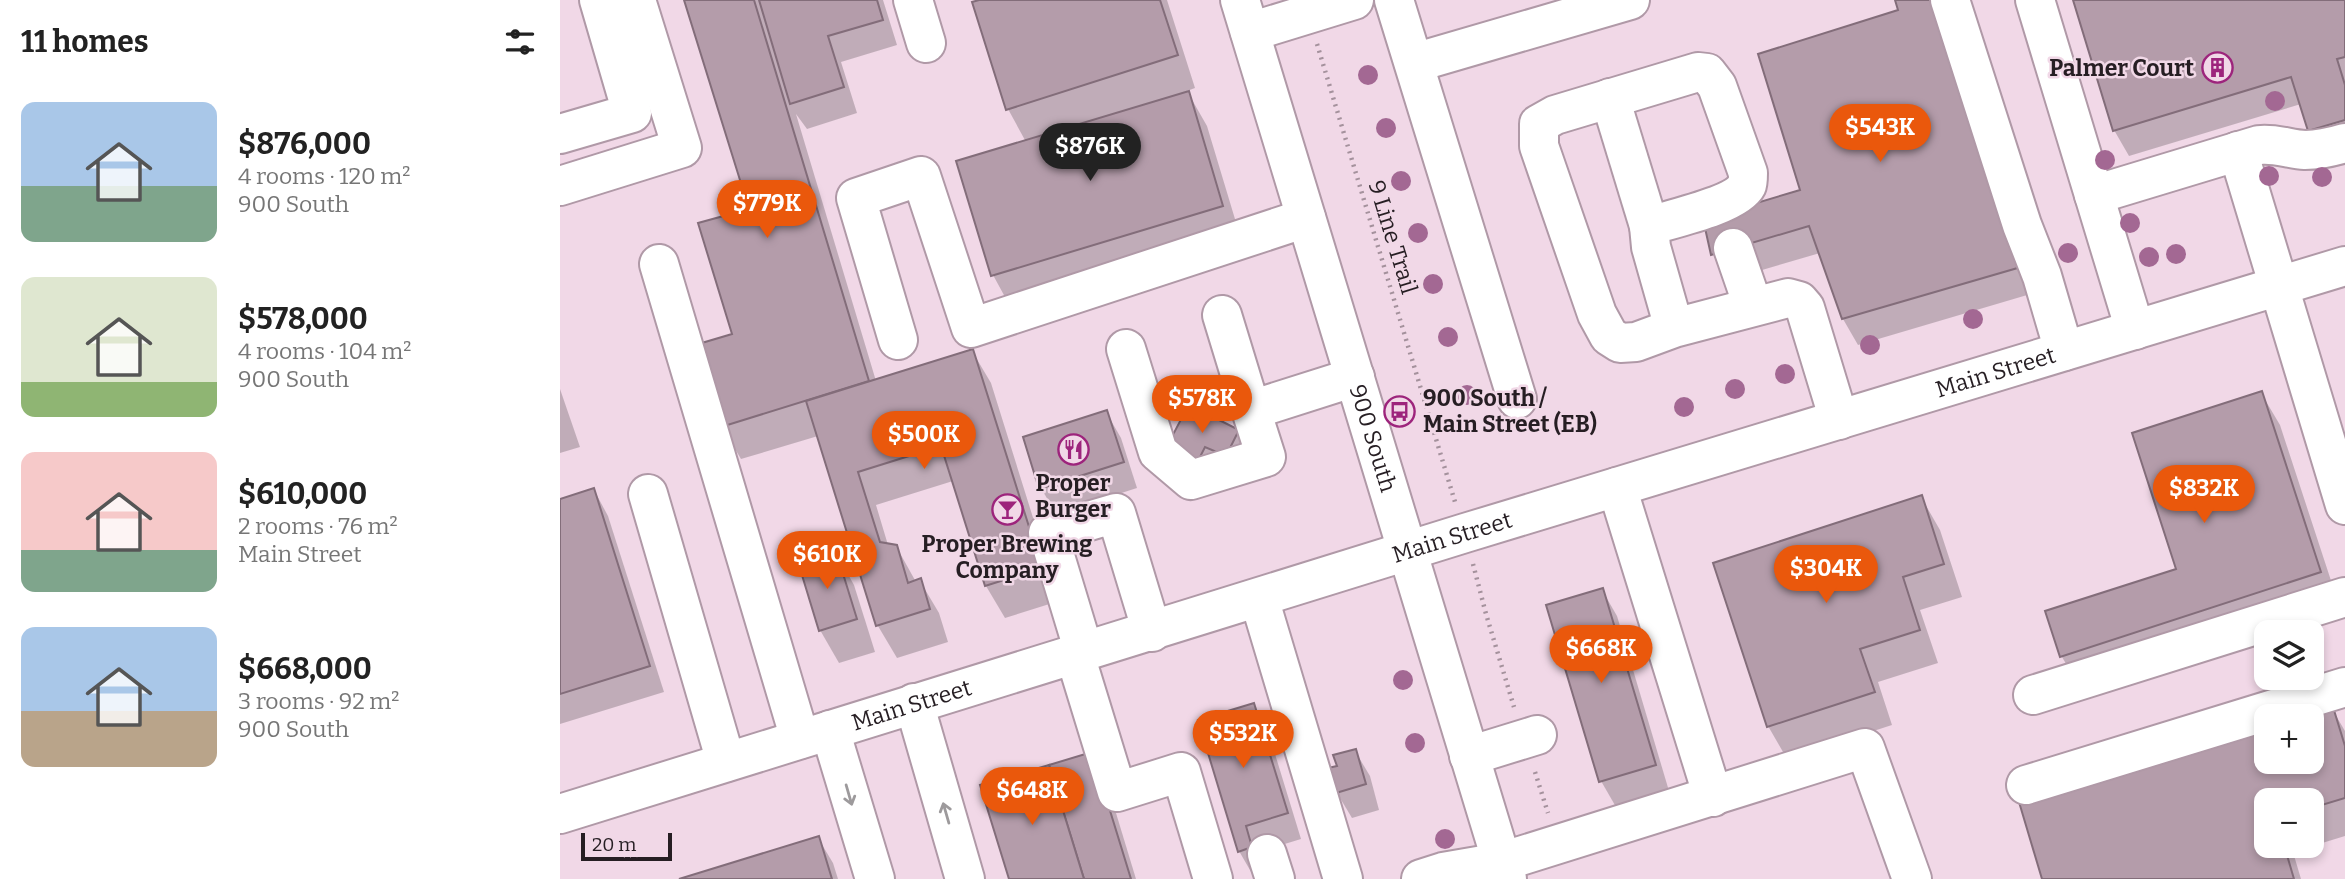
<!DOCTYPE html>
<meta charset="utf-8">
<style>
body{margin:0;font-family:Bitter,serif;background:#f2f2f2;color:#222;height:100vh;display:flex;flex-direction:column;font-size:26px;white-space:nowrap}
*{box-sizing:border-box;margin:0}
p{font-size:23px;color:#767676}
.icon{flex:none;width:38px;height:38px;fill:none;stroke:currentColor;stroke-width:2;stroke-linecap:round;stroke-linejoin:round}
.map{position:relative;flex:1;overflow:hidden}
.side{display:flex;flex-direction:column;background:#fff;width:560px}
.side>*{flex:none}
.controls{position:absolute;left:1694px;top:620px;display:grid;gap:14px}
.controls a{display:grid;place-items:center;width:70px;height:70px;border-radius:14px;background:#fff;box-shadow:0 4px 10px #0003;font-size:35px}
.scale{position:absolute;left:21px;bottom:18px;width:91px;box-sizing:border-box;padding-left:7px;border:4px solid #261e23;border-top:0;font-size:19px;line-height:24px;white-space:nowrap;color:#261e23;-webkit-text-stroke:5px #f1d8e7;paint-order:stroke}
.price{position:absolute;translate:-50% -60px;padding:0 16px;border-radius:24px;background:#ea580c;color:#fff;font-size:23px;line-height:46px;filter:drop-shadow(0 2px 4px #0008)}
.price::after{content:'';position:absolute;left:50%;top:42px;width:21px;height:16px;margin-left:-10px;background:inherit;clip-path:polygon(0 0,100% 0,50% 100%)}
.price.on{background:#222;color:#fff}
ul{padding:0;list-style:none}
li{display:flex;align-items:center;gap:21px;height:175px;padding:0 21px}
li span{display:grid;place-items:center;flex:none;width:196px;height:140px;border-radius:14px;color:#555}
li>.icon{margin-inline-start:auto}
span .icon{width:84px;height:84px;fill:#fffc;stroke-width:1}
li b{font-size:30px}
h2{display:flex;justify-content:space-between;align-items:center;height:84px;padding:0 21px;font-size:30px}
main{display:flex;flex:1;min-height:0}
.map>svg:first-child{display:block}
.shadow{fill:#0003;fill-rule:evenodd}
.building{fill:#b49caa;stroke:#836d7a;stroke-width:2}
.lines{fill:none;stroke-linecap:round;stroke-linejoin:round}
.minor-casing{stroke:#b099a7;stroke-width:42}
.path{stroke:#a4919c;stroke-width:4.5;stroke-dasharray:2 5;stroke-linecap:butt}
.minor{stroke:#fff;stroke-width:38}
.tree{fill:#a36893}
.oneway{stroke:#9d9a9c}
.labels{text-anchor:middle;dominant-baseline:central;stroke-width:5;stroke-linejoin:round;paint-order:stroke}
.poi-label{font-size:23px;font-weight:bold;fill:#261e23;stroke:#f1d8e7}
.street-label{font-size:23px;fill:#261e23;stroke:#f1d8e7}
</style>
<main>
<section class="side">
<h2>11 homes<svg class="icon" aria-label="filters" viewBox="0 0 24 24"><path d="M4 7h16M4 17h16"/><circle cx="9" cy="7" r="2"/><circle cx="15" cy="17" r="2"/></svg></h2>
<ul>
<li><span style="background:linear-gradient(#a9c7e8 60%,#7fa58c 0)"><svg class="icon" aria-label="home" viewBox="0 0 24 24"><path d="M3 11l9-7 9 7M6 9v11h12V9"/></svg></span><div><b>$876,000</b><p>4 rooms · 120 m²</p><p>900 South</p></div></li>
<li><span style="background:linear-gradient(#dfe7d0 75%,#8fb573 0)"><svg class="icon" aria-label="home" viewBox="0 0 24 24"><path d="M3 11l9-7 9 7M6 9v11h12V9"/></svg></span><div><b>$578,000</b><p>4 rooms · 104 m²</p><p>900 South</p></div></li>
<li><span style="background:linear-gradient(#f6c9c9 70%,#7fa58c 0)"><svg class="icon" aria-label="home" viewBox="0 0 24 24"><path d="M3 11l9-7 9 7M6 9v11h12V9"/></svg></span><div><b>$610,000</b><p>2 rooms · 76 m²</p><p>Main Street</p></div></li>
<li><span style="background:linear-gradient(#a9c7e8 60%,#b9a48a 0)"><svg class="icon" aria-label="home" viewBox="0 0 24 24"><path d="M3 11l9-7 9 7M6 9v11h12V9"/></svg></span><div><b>$668,000</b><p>3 rooms · 92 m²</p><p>900 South</p></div></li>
</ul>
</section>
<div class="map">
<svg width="1785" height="879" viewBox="0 0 1785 879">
<rect width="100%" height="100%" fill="#f1d8e7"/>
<g class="shadow">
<path d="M125,0H323L337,45L281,62L297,113L247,129L236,114L316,381L412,351L431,383L499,601L445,618L426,586L393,481L316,505L328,545L336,546L356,582L360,581L379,613L388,642L337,658L318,626L258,436L181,459L162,427L191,210Z"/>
<path d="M425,0H607L635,88L627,91L647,126L681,239L451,308L433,275L466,142L448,109Z"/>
<path d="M1337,0L1474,293L1298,345L1283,319L1260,253L1168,280L1153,254L1242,191L1340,12Z"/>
<path d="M1515,0H1785V150L1764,156L1749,130L1741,104L1569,156L1554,130Z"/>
<path d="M0,389L20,447L0,453Z"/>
<path d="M1701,393L1720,425L1779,605L1521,689L1502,657L1487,612L1618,570Z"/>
<path d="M546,412L561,438L577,488L496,514L481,488Z"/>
<path d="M641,415L660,416L666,425L678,432L692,457L623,474Z"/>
<path d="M34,490L48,516L104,692L0,724V501Z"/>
<path d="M1361,497L1380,530L1402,597L1360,610L1378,663L1318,682L1332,725L1227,759L1208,726Z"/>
<path d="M276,553L294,585L315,652L279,663L260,630Z"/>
<path d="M1042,590L1057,616L1109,791L1056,807L1041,781L988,607Z"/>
<path d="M693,705L708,731L741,839L699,852L694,877L679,851Z"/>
<path d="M1772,709L1785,731V836L1733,852L1741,879H1484L1706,729V761H1752V716ZM1706,800H1752V845H1706Z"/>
<path d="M795,751L810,776L819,810L792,818L777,793L779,767Z"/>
<path d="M546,780L576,879H451Z"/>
<path d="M258,838L273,863L278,879H125Z"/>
</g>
<g class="building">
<path d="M124,0H194L309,381L161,427L135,345L172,334L138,223L189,209Z"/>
<path d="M199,0H317L323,20L268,36L284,87L230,104Z"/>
<path d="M419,0H600L618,55L446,110L412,2Z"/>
<path d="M1335,0H1375L1461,267L1282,319L1249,226L1151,255L1143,219L1240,190L1198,54L1338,10Z"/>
<path d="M1513,0H1785V57L1777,59L1785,85V120L1748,131L1731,77L1553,131Z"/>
<path d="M629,91L663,206L431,276L396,161Z"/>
<path d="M413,349L482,568L425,586L381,446L298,472L320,542L337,545L348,583L361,578L370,609L316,626L246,401Z"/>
<path d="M1702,391L1761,572L1500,657L1485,611L1616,569L1572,433Z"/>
<path d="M628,406L641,413L644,407L661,415L659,420L679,430L666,456L645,447L637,463L606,448Z"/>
<path d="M547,410L564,462L479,489L463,437Z"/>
<path d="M34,488L90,666L0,694V499Z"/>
<path d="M1362,495L1384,564L1343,577L1360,630L1300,649L1315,692L1207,727L1153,563Z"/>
<path d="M276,551L297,619L259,631L238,562Z"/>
<path d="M1043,588L1096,765L1039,782L986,605Z"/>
<path d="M694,703L728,813L686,826L692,847L678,852L638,720Z"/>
<path d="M1773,707L1785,746V798L1752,808V800H1706V845H1724L1734,879H1482L1459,802L1706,727V761H1752V716Z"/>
<path d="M796,749L806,784L776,793L768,768L777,766L773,755Z"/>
<path d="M532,752L571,879H524L489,765Z"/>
<path d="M489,765L524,879H449L420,785Z"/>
<path d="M259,836L272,879H119Z"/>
</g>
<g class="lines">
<defs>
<g id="minor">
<path d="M353,0L366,43"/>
<path id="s1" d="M680,0L947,879"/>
<path d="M834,0L957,399"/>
<path d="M1390,0L1462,225L1482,276L1504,351"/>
<path d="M1475,0L1534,195"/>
<path d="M690,32L794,0"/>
<path d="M854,63L1070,0"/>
<path d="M1050,98L1089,226"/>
<path d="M0,134L72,113L39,0"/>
<path d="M1678,151L1785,505"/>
<path d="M0,186L122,148L76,0"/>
<path d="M1173,248L1193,306"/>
<path d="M99,264L240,739"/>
<path d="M662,315L691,410L795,377"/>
<path d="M1114,328L1091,247L1089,226C1111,219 1177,205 1187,185C1188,183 1188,175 1188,173L1157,86L1147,73L1138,72L995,115L979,124V146L1037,314L1049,336L1060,343L1076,342L1114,328L1228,298L1239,301L1245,308L1279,420"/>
<path d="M1575,330L1534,195L1699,145C1715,143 1729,149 1745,150C1759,150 1772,147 1785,143"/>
<path d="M338,340L296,198L361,176L411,328L746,218"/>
<path d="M566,349L598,452L631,480L706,457L691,410"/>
<path d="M1057,487L1153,797"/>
<path d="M88,494L166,762"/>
<path d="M699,598L783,879"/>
<path d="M524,652L488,533L556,513L592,632"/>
<path d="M515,655L557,792L621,772L653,879"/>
<path d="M1473,695L1785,597"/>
<path d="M354,703L405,879"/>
<path d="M270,730L315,879"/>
<path d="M909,756L977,735"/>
<path d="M1466,785L1785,687"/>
<path id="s2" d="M0,814L905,533L1785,266"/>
<path d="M707,854L715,879"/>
<path d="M861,879L883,872L941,862L1305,748L1352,879"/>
</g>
</defs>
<use href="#minor" class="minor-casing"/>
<g class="path">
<path d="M757,44L895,502"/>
<path d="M913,564L926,614L954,707"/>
<path d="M975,772L988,813"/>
</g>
<use href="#minor" class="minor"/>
</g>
<g class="tree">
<circle cx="808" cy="75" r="10"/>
<circle cx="1715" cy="101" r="10"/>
<circle cx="826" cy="128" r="10"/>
<circle cx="1545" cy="160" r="10"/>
<circle cx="1709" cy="176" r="10"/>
<circle cx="1762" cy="177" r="10"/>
<circle cx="841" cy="181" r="10"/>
<circle cx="1570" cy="223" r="10"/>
<circle cx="858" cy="233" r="10"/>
<circle cx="1508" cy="253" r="10"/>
<circle cx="1616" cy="254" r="10"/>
<circle cx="1589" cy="257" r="10"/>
<circle cx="873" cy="284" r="10"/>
<circle cx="1413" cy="319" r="10"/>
<circle cx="888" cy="337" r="10"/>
<circle cx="1310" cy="345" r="10"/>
<circle cx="1225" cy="374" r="10"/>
<circle cx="1175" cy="389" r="10"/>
<circle cx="907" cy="395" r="10"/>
<circle cx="1124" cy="407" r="10"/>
<circle cx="843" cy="680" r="10"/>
<circle cx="855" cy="743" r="10"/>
<circle cx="885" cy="839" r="10"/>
</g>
<defs><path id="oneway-shaft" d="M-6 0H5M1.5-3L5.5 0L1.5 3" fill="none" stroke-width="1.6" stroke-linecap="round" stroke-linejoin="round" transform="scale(1.75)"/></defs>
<g class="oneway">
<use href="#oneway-shaft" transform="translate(289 795) rotate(74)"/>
<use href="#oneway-shaft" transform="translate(386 813) rotate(-106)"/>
</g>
<defs>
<symbol id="building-ring" viewBox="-11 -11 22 22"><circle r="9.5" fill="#f1d8e7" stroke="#9d247c" stroke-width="1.5"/><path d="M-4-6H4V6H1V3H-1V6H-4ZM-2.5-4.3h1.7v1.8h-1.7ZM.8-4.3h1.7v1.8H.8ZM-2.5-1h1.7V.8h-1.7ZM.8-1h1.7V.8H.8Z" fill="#9d247c"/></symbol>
<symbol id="bus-ring" viewBox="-11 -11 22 22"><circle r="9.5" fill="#f1d8e7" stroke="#9d247c" stroke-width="1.5"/><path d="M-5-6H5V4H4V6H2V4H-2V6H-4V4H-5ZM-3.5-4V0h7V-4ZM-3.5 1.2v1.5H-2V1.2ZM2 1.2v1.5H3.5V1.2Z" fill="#9d247c"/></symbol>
<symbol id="restaurant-ring" viewBox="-11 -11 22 22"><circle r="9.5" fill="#f1d8e7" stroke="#9d247c" stroke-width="1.5"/><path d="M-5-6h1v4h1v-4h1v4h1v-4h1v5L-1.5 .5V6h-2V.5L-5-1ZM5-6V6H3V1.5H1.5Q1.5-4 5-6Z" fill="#9d247c"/></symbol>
<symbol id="bar-ring" viewBox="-11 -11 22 22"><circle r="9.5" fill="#f1d8e7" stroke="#9d247c" stroke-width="1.5"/><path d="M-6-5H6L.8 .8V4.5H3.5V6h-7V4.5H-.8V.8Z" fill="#9d247c"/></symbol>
</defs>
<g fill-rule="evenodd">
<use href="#building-ring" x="1640" y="50" width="35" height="35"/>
<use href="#bus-ring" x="822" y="394" width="35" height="35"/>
<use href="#restaurant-ring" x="496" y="432" width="35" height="35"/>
<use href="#bar-ring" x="430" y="492" width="35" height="35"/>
</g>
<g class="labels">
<g class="poi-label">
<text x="1634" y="68" text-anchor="end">Palmer Court</text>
<text x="863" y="398" text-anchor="start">900 South /<tspan x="863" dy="26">Main Street (EB)</tspan></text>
<text x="513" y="483">Proper<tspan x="513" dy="26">Burger</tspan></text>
<text x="447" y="544">Proper Brewing<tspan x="447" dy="26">Company</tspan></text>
</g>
<g class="street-label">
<text transform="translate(833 237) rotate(73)">9 Line Trail</text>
<text stroke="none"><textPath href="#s2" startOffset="1502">Main Street</textPath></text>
<text stroke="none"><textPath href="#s1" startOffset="458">900 South</textPath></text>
<text stroke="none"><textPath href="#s2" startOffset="934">Main Street</textPath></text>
<text stroke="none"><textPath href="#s2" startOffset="368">Main Street</textPath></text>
</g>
</g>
</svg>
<div class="controls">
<a><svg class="icon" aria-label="layers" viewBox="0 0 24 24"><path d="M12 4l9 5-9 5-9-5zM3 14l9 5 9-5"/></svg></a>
<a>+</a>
<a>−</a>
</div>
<div class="scale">20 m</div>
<b class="price" style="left:1320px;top:164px">$543K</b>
<b class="price on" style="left:530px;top:183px">$876K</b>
<b class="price" style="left:207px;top:240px">$779K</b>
<b class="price" style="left:642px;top:435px">$578K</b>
<b class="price" style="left:364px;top:471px">$500K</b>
<b class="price" style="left:1644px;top:525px">$832K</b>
<b class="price" style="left:267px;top:591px">$610K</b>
<b class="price" style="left:1266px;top:605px">$304K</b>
<b class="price" style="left:1041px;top:685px">$668K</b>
<b class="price" style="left:683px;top:770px">$532K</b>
<b class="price" style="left:472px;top:827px">$648K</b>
</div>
</main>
